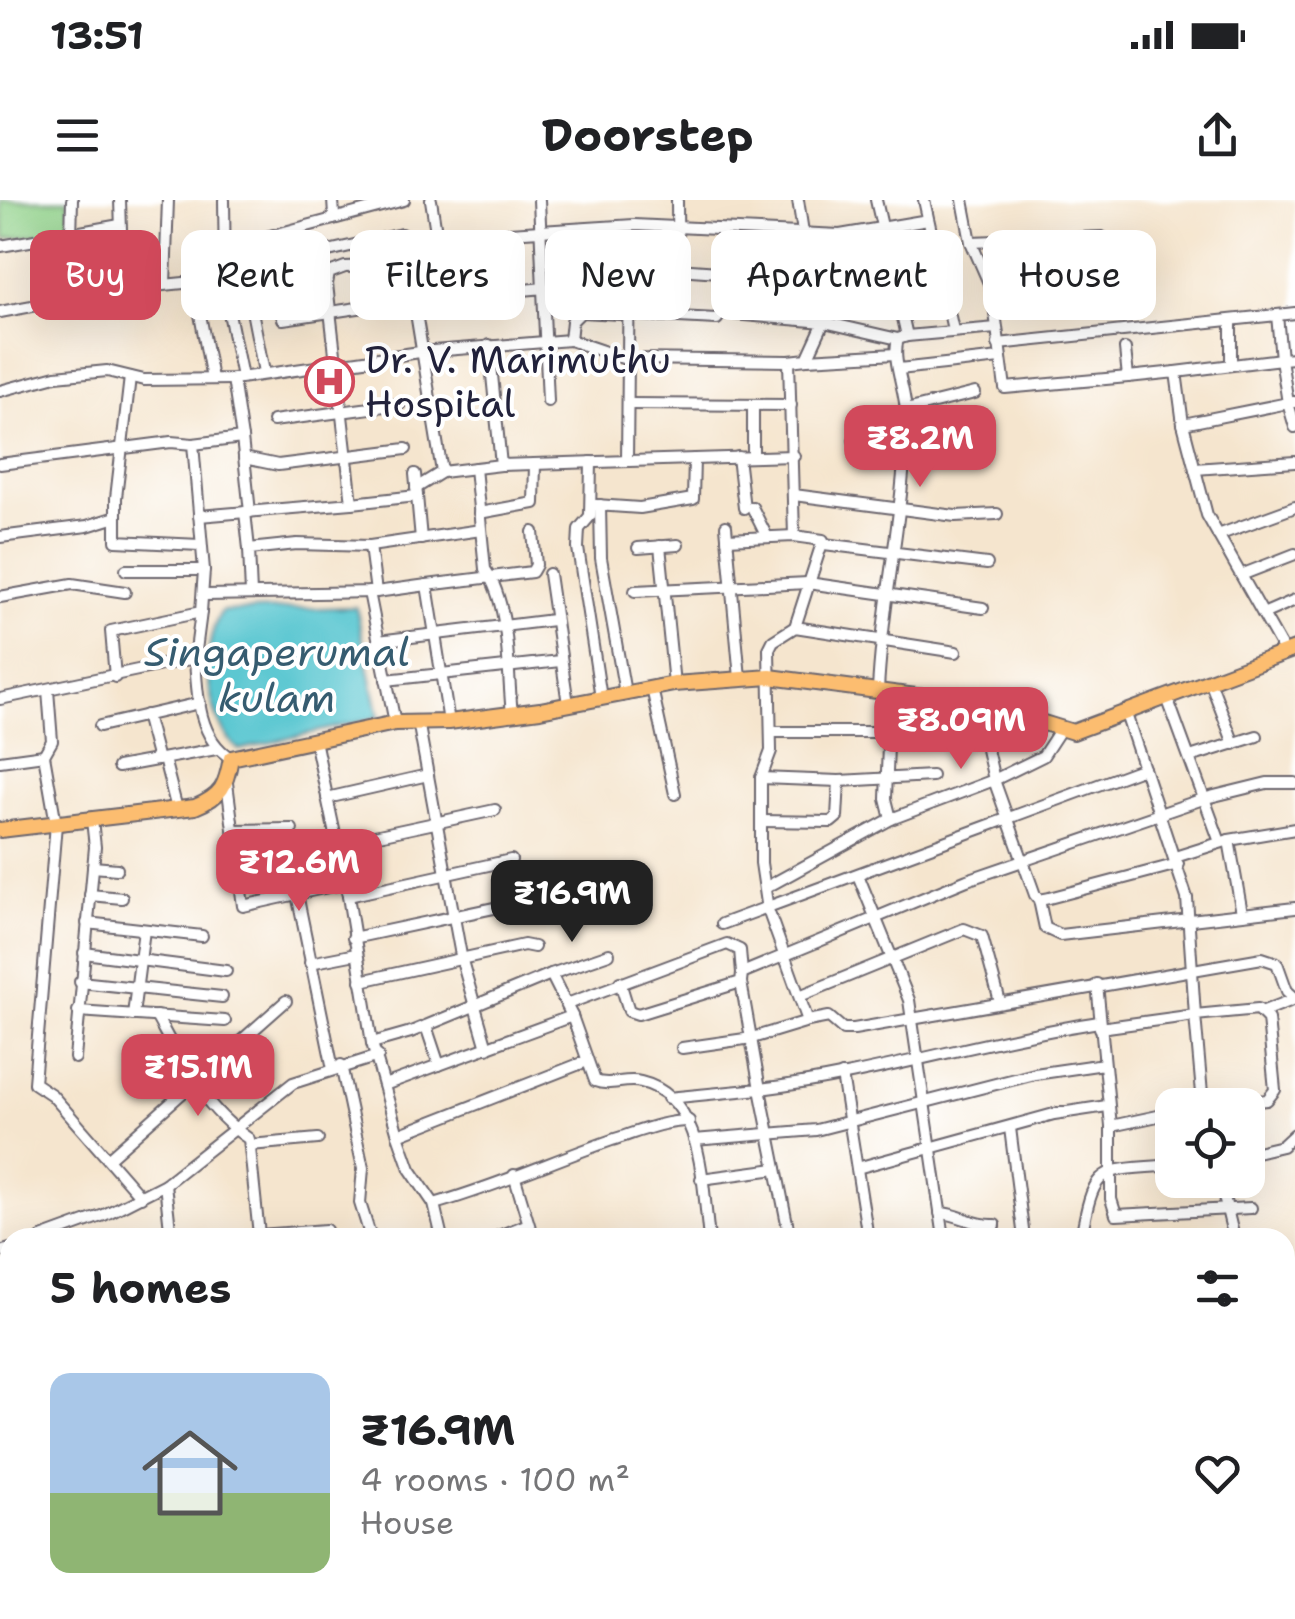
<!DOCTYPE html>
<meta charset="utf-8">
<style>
body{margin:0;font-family:"Shantell Sans",sans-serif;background:#f2f2f2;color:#202124;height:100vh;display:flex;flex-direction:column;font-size:38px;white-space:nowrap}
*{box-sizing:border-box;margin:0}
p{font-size:32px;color:#757577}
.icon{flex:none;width:55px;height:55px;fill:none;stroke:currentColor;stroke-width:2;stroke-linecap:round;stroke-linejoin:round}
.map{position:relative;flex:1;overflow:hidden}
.side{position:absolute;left:0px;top:1028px;width:1295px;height:392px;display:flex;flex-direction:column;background:#fff;border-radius:30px 30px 0 0;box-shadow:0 10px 40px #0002}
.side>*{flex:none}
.guide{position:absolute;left:30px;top:30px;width:1235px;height:90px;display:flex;gap:20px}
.fabs{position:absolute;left:1155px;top:888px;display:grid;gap:20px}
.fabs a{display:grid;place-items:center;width:110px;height:110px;border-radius:20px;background:#fff;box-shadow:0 10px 40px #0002;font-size:50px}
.price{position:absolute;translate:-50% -85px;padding:0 22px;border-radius:20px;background:#d1495b;color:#fff;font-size:32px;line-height:65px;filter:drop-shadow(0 2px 5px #0008)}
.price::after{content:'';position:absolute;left:50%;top:60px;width:30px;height:22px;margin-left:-15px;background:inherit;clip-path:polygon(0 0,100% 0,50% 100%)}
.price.on{background:#222;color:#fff}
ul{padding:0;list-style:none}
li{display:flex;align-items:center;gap:30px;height:250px;padding:0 50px}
li span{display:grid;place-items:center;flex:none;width:280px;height:200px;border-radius:20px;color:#555}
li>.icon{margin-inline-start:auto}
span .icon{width:120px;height:120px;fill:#fffc;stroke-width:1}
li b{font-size:42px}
h2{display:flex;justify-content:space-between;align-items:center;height:120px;padding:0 50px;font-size:42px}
.tag{padding:0 35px;border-radius:20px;background:#fff;box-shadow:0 10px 40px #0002;font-size:35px;line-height:90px}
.tag.on{background:#d1495b;color:#fff}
.status{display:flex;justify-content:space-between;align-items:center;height:70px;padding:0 50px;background:#fff;direction:ltr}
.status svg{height:28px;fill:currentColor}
header{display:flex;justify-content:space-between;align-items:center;height:130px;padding:0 50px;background:#fff;font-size:45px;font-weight:700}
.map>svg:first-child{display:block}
.green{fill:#8fd088;stroke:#587962;stroke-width:2.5}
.water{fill:#5bc7d1;stroke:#3e7486;stroke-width:2.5}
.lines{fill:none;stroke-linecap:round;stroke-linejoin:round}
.minor-casing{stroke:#6c666e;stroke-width:14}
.major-casing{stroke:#6c666e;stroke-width:18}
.minor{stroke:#fff;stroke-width:10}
.major{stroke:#fcbd6f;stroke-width:14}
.labels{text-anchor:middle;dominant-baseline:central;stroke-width:8;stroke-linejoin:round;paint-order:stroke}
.poi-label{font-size:38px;fill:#22223b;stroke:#fff;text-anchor:start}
.water-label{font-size:40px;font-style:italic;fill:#365c70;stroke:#fff}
</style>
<div class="status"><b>13:51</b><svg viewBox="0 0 49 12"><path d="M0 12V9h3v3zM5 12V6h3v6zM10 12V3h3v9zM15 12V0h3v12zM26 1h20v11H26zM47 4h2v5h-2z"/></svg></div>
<header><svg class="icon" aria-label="menu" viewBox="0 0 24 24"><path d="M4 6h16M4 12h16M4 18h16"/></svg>Doorstep<svg class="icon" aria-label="share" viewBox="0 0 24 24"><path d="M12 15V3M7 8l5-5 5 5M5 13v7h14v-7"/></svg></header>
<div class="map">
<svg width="1295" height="1419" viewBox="0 0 1295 1419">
<rect width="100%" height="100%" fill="#fff"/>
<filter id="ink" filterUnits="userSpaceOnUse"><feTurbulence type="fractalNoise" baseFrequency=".01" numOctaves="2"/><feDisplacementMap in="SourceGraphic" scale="20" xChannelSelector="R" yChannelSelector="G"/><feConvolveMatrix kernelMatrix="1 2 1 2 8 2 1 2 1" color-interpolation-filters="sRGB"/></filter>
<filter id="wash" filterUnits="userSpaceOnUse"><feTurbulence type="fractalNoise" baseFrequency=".0048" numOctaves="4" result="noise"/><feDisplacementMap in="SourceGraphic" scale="40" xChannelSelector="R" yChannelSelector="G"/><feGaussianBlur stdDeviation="2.25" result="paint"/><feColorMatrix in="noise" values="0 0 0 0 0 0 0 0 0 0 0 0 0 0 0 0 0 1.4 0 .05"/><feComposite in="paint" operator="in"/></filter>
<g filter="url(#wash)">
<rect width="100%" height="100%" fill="#f5e5ce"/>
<path class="green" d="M0,0H68L72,31L5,39Z"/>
<path class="water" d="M356,407L379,517L239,550C206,523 198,447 222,411Z"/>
</g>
<g filter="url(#ink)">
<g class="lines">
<defs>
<g id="minor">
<path d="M120,0L123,89"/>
<path d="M224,0L225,75"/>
<path d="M333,0L334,16"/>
<path d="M431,0L436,32L444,37L634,25L840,35L928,20"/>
<path d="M539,0L548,201"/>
<path d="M677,0L678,117"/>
<path d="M798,0L803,32"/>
<path d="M876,0L907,136"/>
<path d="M924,0L953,130"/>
<path d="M963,0L971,42L992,90"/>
<path d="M71,37L72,0"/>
<path d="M971,42L1102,37"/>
<path d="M1,46L120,25"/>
<path d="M266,65L283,119L412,100L545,88"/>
<path d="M677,69L802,78L891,74"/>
<path d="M802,78L803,120"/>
<path d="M194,82L212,179"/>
<path d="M165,84L168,0"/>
<path d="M228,108L242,177"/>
<path d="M0,112L123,89L194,82L402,34"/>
<path d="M721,113L824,122L898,139"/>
<path d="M1295,113L1277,115L1281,159L1295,158"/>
<path d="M570,140L626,159L789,161L807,159L824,122"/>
<path d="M998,144L1277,115"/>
<path d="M489,145L501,265"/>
<path d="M1125,149L1128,177L1176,172L1183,224L1207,315L1285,453"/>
<path d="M807,159L896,154"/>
<path d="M789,161L794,336"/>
<path d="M1231,164V120"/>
<path d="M899,169L1000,158"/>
<path d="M264,172L241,55L244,43L404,0"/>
<path d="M1176,172L1281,159L1288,203L1183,224"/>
<path d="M130,177L116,298V341L200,345"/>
<path d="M1128,177L1005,188L992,90L1145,80"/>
<path d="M0,191L56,176L107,171L144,180L233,179L420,152L570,140L572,121L581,112L717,119L721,113L722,30"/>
<path d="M1294,202L1288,203L1295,227"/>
<path d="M628,204L791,205"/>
<path d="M753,205V257"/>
<path d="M906,210L975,193"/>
<path d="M273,221L400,204"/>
<path d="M242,238L250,312"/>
<path d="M854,240H905"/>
<path d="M193,244L242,238L233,179"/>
<path d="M738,257L744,308"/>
<path d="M244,258L278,265L406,249"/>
<path d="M627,261L629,54"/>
<path d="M591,262L590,316L579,329L578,348L601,498"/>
<path d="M0,264L171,242L193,244L204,370L201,412L111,431L115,477"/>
<path d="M475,268L485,369C511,406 507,470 512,514"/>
<path d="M1195,269L1295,262"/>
<path d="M415,274L421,339"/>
<path d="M416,288L442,272L501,265L794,256"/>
<path d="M794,295L955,316L997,314"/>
<path d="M352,303L417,296"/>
<path d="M596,305L640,308L693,299L694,259"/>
<path d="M600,305L601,358L625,493"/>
<path d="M752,307L767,337"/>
<path d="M245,312L249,349"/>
<path d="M479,313L534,303L535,264"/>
<path d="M199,316L352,303L327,84L329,73L345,67L408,64L442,272"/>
<path d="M726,326L740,478"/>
<path d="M1218,335L1295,307"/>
<path d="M0,337L87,326L116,317"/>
<path d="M727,339L794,336L823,340L795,427"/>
<path d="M824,344L987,364"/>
<path d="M370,346L376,392"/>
<path d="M660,346L674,484"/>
<path d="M638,348L678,345"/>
<path d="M126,370H204"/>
<path d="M549,374L568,504"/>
<path d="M1241,375L1295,354"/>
<path d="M427,385L532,372L536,365L533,332"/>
<path d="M635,391L808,383L983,408"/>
<path d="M369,392L395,523"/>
<path d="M251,394L249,349L297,344L370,346L481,330"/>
<path d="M205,395L376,392L427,385L449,522"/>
<path d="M0,397L72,384L125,392"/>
<path d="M1263,414L1295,400"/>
<path d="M378,441L553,420"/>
<path d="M195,458L201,412"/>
<path d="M386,480L560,461"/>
<path d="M1210,481L1234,544"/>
<path d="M652,488L675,594"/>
<path d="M48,490L52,541L44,555L56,624L34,883L52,895L141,997"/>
<path d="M878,490C882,398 906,306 906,214C906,189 891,161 898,139L907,136L996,128"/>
<path d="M890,492L886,599L891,619L994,580L983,532"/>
<path d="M0,499L195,458C197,493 198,539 231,558"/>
<path d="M1168,500L1220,642"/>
<path d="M146,515L158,560"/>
<path d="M418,521L462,761L487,848"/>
<path d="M100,526L200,503"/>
<path d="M1060,530L1043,556L994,580L1035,695L1039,700L1049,698L1178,664"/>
<path d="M772,532H983L985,505"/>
<path d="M315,540L348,696L372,843L398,935L410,969L434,1004L442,1038"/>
<path d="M1190,557L1257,536"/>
<path d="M164,559L177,609"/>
<path d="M0,561L44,555"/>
<path d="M118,567L216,549"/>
<path d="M761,578L839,581L932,576"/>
<path d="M227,583L243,706L346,683"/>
<path d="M327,598L428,575"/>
<path d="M761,621L831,622L837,617L839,581"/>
<path d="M234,630L292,629"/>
<path d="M1229,640L1242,713"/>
<path d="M337,644L495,610"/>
<path d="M1175,657L1229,640L1295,629"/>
<path d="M240,665L294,666"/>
<path d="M93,667L117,669"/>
<path d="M858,675L909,800L944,1038"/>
<path d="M765,688L891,619"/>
<path d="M297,694L333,869"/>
<path d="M90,695L122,698"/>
<path d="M348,696L511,660"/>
<path d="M1039,700L1045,728L1060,735L1295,708"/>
<path d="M87,723L202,736"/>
<path d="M722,724L1144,568"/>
<path d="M353,738L541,698"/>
<path d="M84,753L226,771"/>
<path d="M310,763L356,754"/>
<path d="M551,774L609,754"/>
<path d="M361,781L524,745L534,747"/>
<path d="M80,782L222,797"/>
<path d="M620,782L629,811L638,814L741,782L742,773L967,680L1206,598L1267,583H1295"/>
<path d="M1097,784L1111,926V999L1116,1015L1251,1008"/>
<path d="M802,795L964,729L982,736L1000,802"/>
<path d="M567,804L727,744L740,750L742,773"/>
<path d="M78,811L225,821"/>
<path d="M1264,811L1295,799"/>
<path d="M133,815L144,730"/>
<path d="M156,816C181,862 204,909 249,939L259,1035L237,1038"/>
<path d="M808,821L829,817L843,829H854L1262,758L1277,763L1287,791L1295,798"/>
<path d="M426,826L439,865"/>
<path d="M1100,828L1195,815L1187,698L1126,514"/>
<path d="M372,843L411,832L551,774L572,816"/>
<path d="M682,848L752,838L808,821L768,710L761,663V578L771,551L769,449L773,441L795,427L956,452"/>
<path d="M75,858L95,647L92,620"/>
<path d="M341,865L363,968L360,1003L371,1038"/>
<path d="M842,875L868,1038"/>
<path d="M387,884L572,816L595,881C610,887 625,878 641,882C705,897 702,987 709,1038"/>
<path d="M668,898L760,889L741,782"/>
<path d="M1203,905L1195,815L1258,809L1268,819L1275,890L1267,900L1219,905"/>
<path d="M1111,926L1172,913"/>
<path d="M1010,928L1024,1038"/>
<path d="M398,935L587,861"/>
<path d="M694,940L816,930L1035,874L1104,864"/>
<path d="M250,945L318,939"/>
<path d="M1248,954L1282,946L1295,934"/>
<path d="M109,958L286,801"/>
<path d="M857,968L1054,914L1107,906"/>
<path d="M514,975L533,1038"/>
<path d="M701,979L776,969"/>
<path d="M1220,980L1234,1038"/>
<path d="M165,984L171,1038"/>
<path d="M434,1004C495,987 552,961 612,940C638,932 662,921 689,921"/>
<path d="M940,1013C961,1014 973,1026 995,1025"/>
<path d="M259,1035L326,1030"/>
<path d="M41,1038L104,1015L165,984L293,883L378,856"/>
<path d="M494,1038L528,1024"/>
<path d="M790,1038L760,889C875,875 986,839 1099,822"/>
<path d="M1081,1038C1095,961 1100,972 1172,965"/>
<path d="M0,1052L10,1049"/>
<path d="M1285,1089L1295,1096"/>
<path d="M0,1298L10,1292"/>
<path d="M387,1410L388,1419"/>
<path d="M498,1419L501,1410"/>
</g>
<path id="major" d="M0,630L195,607C222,596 226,586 231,558L395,523L449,522L540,510L674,484L770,477L985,505L1073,532L1295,449"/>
</defs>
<use href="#minor" class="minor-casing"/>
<use href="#major" class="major-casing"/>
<use href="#minor" class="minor"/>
<use href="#major" class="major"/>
</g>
</g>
<defs>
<symbol id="hospital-ring" viewBox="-11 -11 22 22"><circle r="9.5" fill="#fff" stroke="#d1495b" stroke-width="1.5"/><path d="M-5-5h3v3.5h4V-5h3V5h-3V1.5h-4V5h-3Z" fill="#d1495b"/></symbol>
</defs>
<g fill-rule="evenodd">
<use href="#hospital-ring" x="302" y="154" width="55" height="55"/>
</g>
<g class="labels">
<g class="poi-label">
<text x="365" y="159">Dr. V. Marimuthu<tspan x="365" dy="44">Hospital</tspan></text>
</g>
<g class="water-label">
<text x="277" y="452">Singaperumal<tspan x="277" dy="46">kulam</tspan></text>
</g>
</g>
</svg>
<div class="fabs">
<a><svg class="icon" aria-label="locate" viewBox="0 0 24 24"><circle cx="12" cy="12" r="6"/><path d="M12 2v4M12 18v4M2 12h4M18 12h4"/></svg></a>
</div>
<b class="price" style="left:920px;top:290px">₹8.2M</b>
<b class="price" style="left:961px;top:572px">₹8.09M</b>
<b class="price" style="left:299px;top:714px">₹12.6M</b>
<b class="price on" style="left:572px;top:745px">₹16.9M</b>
<b class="price" style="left:198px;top:919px">₹15.1M</b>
<div class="guide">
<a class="tag on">Buy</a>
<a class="tag">Rent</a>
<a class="tag">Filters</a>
<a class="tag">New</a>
<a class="tag">Apartment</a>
<a class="tag">House</a>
</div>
<section class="side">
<h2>5 homes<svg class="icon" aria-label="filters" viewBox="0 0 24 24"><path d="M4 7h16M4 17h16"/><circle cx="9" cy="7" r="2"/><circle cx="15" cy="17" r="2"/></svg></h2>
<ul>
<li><span style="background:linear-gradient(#a9c7e8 60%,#8fb573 0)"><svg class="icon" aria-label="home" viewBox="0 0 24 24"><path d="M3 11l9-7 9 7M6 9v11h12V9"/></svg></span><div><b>₹16.9M</b><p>4 rooms · 100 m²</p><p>House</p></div><svg class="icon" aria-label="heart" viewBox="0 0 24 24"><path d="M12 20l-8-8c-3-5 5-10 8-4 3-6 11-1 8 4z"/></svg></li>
</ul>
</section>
</div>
